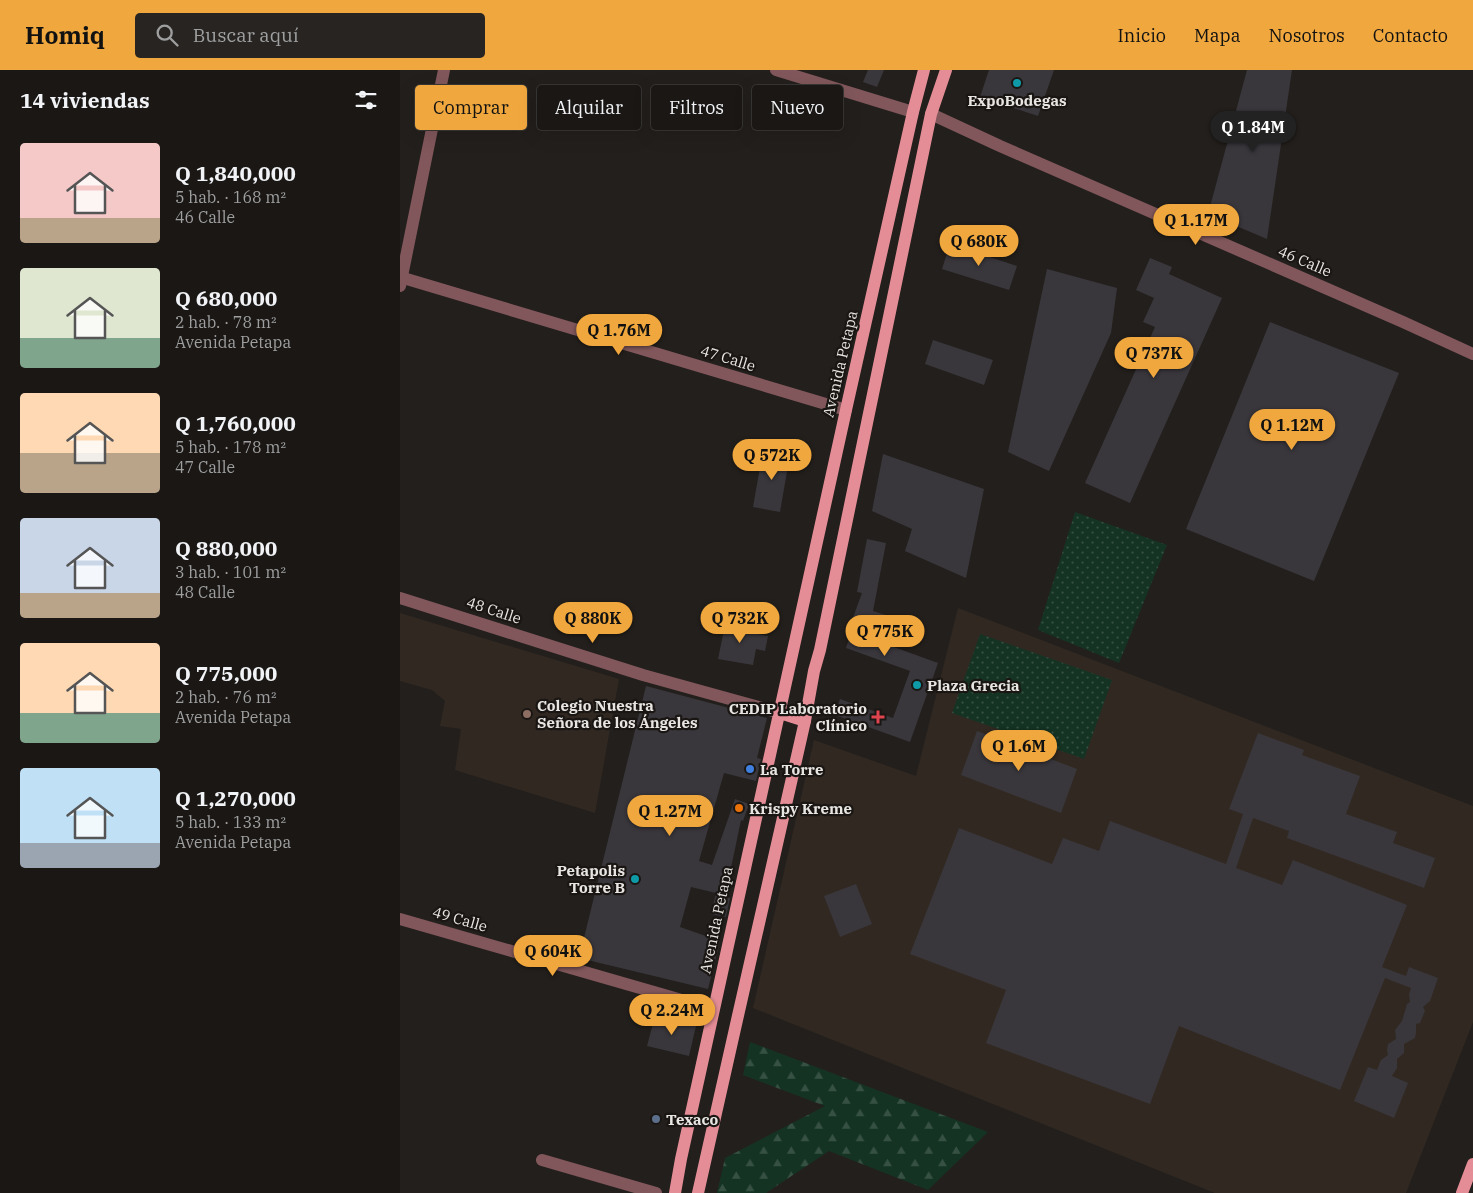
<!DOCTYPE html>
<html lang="es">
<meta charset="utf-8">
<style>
body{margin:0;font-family:"IBM Plex Serif",serif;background:#272422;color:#f1f3f6;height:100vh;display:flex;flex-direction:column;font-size:19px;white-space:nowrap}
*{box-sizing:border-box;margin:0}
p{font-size:16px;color:#9f9fa0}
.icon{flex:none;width:28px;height:28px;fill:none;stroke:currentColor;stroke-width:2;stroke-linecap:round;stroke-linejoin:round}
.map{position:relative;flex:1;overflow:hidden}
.side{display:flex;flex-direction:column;background:#1a1715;width:400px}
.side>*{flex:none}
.top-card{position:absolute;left:15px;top:15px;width:475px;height:45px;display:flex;gap:10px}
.price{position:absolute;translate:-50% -42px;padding:0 11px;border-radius:18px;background:#efa73e;color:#111;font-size:16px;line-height:32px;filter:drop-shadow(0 1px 2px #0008)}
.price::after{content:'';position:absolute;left:50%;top:30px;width:15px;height:11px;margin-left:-8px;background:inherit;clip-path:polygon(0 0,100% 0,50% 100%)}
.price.on{background:#222;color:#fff}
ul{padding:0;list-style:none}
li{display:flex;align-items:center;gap:15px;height:125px;padding:0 20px}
li span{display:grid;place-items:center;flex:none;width:140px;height:100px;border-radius:5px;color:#555}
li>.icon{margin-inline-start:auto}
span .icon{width:60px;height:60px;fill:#fffc;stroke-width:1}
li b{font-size:21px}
h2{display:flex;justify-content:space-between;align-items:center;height:60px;padding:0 20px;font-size:21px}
.chip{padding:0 18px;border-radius:5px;background:#1a1715;box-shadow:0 5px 20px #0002,0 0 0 1px #383634;font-size:18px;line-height:45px}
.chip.on{background:#efa73e;color:#111}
header{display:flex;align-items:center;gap:30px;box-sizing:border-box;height:70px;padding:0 25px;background:#efa73e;color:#111}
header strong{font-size:24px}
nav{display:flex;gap:28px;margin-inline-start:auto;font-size:18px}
.search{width:350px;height:45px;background:#272422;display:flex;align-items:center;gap:12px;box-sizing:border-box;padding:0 18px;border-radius:5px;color:#9f9fa0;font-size:19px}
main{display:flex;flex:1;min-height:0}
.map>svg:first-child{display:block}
.built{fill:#312821}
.grass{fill:url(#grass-dots)}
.forest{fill:url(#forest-firs)}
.building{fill:#39373c}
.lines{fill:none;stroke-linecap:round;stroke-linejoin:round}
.minor{stroke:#81575b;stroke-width:12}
.major{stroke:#e48d96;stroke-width:12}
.culture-dot{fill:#0f9aa8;stroke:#1a1613;stroke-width:2}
.education-dot{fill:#8d6e63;stroke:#1a1613;stroke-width:2}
.health-dot{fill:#e0444e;stroke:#1a1613;stroke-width:2}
.shop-dot{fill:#3f7fe0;stroke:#1a1613;stroke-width:2}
.food-dot{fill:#e8710a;stroke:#1a1613;stroke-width:2}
.service-dot{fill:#5c6f8a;stroke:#1a1613;stroke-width:2}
.labels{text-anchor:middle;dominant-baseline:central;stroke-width:4.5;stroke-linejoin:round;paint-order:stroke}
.poi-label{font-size:15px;font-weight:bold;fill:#e8e6e3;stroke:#1a1613;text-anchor:start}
.street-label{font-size:15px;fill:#e8e6e3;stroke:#1a1613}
</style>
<header>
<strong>Homiq</strong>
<div class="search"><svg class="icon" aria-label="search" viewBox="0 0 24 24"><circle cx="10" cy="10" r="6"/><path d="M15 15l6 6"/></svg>Buscar aquí</div>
<nav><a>Inicio</a><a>Mapa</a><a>Nosotros</a><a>Contacto</a></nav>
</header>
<main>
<section class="side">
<h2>14 viviendas<svg class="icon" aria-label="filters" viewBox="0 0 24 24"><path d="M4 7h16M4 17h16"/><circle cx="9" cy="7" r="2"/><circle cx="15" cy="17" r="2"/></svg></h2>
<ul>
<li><span style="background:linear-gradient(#f6c9c9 75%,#b9a48a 0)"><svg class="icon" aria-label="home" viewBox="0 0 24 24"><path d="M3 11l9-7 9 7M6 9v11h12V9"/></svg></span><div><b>Q 1,840,000</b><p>5 hab. · 168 m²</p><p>46 Calle</p></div></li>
<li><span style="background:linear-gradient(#dfe7d0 70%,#7fa58c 0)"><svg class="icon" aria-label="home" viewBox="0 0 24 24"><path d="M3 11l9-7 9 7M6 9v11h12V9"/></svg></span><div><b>Q 680,000</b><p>2 hab. · 78 m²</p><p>Avenida Petapa</p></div></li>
<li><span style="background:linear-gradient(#ffd9b3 60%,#b9a48a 0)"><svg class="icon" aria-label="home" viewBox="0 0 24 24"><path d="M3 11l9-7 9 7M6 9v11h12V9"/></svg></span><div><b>Q 1,760,000</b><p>5 hab. · 178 m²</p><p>47 Calle</p></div></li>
<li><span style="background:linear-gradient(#c9d6e8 75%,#b9a48a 0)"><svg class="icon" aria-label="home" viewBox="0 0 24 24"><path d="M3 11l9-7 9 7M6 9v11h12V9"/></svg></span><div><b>Q 880,000</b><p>3 hab. · 101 m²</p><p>48 Calle</p></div></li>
<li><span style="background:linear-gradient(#ffd9b3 70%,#7fa58c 0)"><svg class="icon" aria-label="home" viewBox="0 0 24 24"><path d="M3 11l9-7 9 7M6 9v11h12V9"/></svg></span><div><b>Q 775,000</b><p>2 hab. · 76 m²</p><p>Avenida Petapa</p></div></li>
<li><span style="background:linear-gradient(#bfe0f5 75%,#9aa5b1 0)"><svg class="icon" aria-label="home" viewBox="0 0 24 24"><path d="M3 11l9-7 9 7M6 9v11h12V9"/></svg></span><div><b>Q 1,270,000</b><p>5 hab. · 133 m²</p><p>Avenida Petapa</p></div></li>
</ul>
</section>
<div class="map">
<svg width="1073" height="1123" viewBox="0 0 1073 1123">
<defs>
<pattern id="grass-dots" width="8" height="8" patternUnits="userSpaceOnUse" patternTransform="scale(1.25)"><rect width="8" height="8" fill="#143323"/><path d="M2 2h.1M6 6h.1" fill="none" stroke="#365143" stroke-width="1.8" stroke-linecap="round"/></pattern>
<pattern id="forest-firs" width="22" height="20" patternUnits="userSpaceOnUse" patternTransform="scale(1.25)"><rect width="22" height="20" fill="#143323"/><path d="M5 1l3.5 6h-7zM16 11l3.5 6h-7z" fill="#365143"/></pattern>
</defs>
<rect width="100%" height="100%" fill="#231f1c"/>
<g class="built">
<path d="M558,538L1073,736V952L1006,1123H815L353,938L414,670L516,706Z"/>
<path d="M0,543L219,609L195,743L55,700L61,659L40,656L45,631L32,620L0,611Z"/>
</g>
<g class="grass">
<path d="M675,442L767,475L719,593L638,560Z"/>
<path d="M580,564L712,610L684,689L552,643Z"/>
</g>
<path class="forest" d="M350,972L588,1062L528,1120L429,1081L366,1123H317L325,1088L425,1036L343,1005Z"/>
<g class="building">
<path d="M468,0H484L477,17L463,12Z"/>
<path d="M589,0H654L638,46L580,27Z"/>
<path d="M847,0H892L867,169L808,144Z"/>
<path d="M550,174L617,196L609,220L542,199Z"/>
<path d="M750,188L772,197L769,204L822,228L730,433L685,413L755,257L743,252L754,228L736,220Z"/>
<path d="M647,199L717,218L711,263L649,401L608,382Z"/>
<path d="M870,252L999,303L914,511L786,459Z"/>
<path d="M533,270L593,290L584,315L525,294Z"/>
<path d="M363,380L390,384L380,442L353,437Z"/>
<path d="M483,384L584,419L566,508L505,481L512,459L472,441Z"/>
<path d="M467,469L486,473L473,541L489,546L480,572L538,593L510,672L435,645L440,629L493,648L510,601L446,578L453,557L450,556L462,523L457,522Z"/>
<path d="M326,550L341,552L340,561L368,566L365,581L356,579L353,595L318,589Z"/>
<path d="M246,616L367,648L357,688L361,689L356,711L324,703L299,791L312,795L335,729L349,734L343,751L341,750L325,827L330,828L326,847L311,844L316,823L291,817L280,857L320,871L308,919L179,888Z"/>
<path d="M577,661L677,699L661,743L561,705Z"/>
<path d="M858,663L904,680L902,685L960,706L946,744L997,762L993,773L1035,788L1024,818L887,768L889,761L853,748L836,798L882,815L893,790L1007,835L982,897L1006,906L1009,897L1038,908L1030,931L1023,937L1025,941L1020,953L1016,954V962L1015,968L1004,974V983L997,989V998L992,1006L1008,1013L994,1048L954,1031L968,997L977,1000L981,990L988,985L987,980L988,974L996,969L995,960L1002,951L1007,934L1010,932L1009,924L1011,918L985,908L940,1020L779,956L750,1034L586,973L606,920L510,884L559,758L652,794L663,768L699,781L710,751L826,794L843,744L829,739Z"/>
<path d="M456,814L472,854L440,867L424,826Z"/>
<path d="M255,946L296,956L289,986L247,976Z"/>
</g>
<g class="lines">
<g class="minor">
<path d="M376,0L513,42"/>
<path d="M531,44L600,76L1003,252L1073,284"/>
<path d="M0,207L446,340"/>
<path d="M0,216L44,0"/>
<path d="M0,528L243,605L380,643"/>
<path d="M0,849L313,939"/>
<path d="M142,1090L256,1123"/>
</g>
<g class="major">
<path d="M380,643L405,651"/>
<path d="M275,1123L281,1089L446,340L513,42L524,0"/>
<path d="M298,1123L337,950L405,651L414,601L420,580L531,44L546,0"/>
<path d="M1062,1123L1073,1094"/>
</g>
</g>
<g class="culture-dot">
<circle cx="617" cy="13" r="5"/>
<circle cx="517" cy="615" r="5"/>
<circle cx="235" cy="809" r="5"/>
</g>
<circle class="education-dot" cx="127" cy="644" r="5"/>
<path class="health-dot" d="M475.5 639.5h5v5h5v5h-5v5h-5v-5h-5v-5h5z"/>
<circle class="shop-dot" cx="350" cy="699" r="5"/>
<circle class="food-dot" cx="339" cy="738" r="5"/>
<circle class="service-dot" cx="256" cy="1049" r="5"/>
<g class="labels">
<g class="poi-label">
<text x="617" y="30" text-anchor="middle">ExpoBodegas</text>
<text x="527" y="615">Plaza Grecia</text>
<text x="137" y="635">Colegio Nuestra<tspan x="137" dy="17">Señora de los Ángeles</tspan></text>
<text x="467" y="638" text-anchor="end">CEDIP Laboratorio<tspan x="467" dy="17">Clínico</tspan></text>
<text x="360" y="699">La Torre</text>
<text x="349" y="738">Krispy Kreme</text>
<text x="225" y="800" text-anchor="end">Petapolis<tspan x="225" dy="17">Torre B</tspan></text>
<text x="266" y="1049">Texaco</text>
</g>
<g class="street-label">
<text transform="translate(905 191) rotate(23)">46 Calle</text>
<text transform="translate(328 288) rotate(17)">47 Calle</text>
<text transform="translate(440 294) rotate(-77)">Avenida Petapa</text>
<text transform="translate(94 540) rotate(18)">48 Calle</text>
<text transform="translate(60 849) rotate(16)">49 Calle</text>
<text transform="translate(316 850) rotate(-78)">Avenida Petapa</text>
</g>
</g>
</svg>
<b class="price on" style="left:853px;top:83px">Q 1.84M</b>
<b class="price" style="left:796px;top:176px">Q 1.17M</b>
<b class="price" style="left:579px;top:197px">Q 680K</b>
<b class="price" style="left:219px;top:286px">Q 1.76M</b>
<b class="price" style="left:754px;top:309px">Q 737K</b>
<b class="price" style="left:892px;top:381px">Q 1.12M</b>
<b class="price" style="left:372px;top:411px">Q 572K</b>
<b class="price" style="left:193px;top:574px">Q 880K</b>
<b class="price" style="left:340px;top:574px">Q 732K</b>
<b class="price" style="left:485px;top:587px">Q 775K</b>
<b class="price" style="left:619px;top:702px">Q 1.6M</b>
<b class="price" style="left:270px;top:767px">Q 1.27M</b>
<b class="price" style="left:153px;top:907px">Q 604K</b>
<b class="price" style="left:272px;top:966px">Q 2.24M</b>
<div class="top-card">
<a class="chip on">Comprar</a>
<a class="chip">Alquilar</a>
<a class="chip">Filtros</a>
<a class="chip">Nuevo</a>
</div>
</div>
</main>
